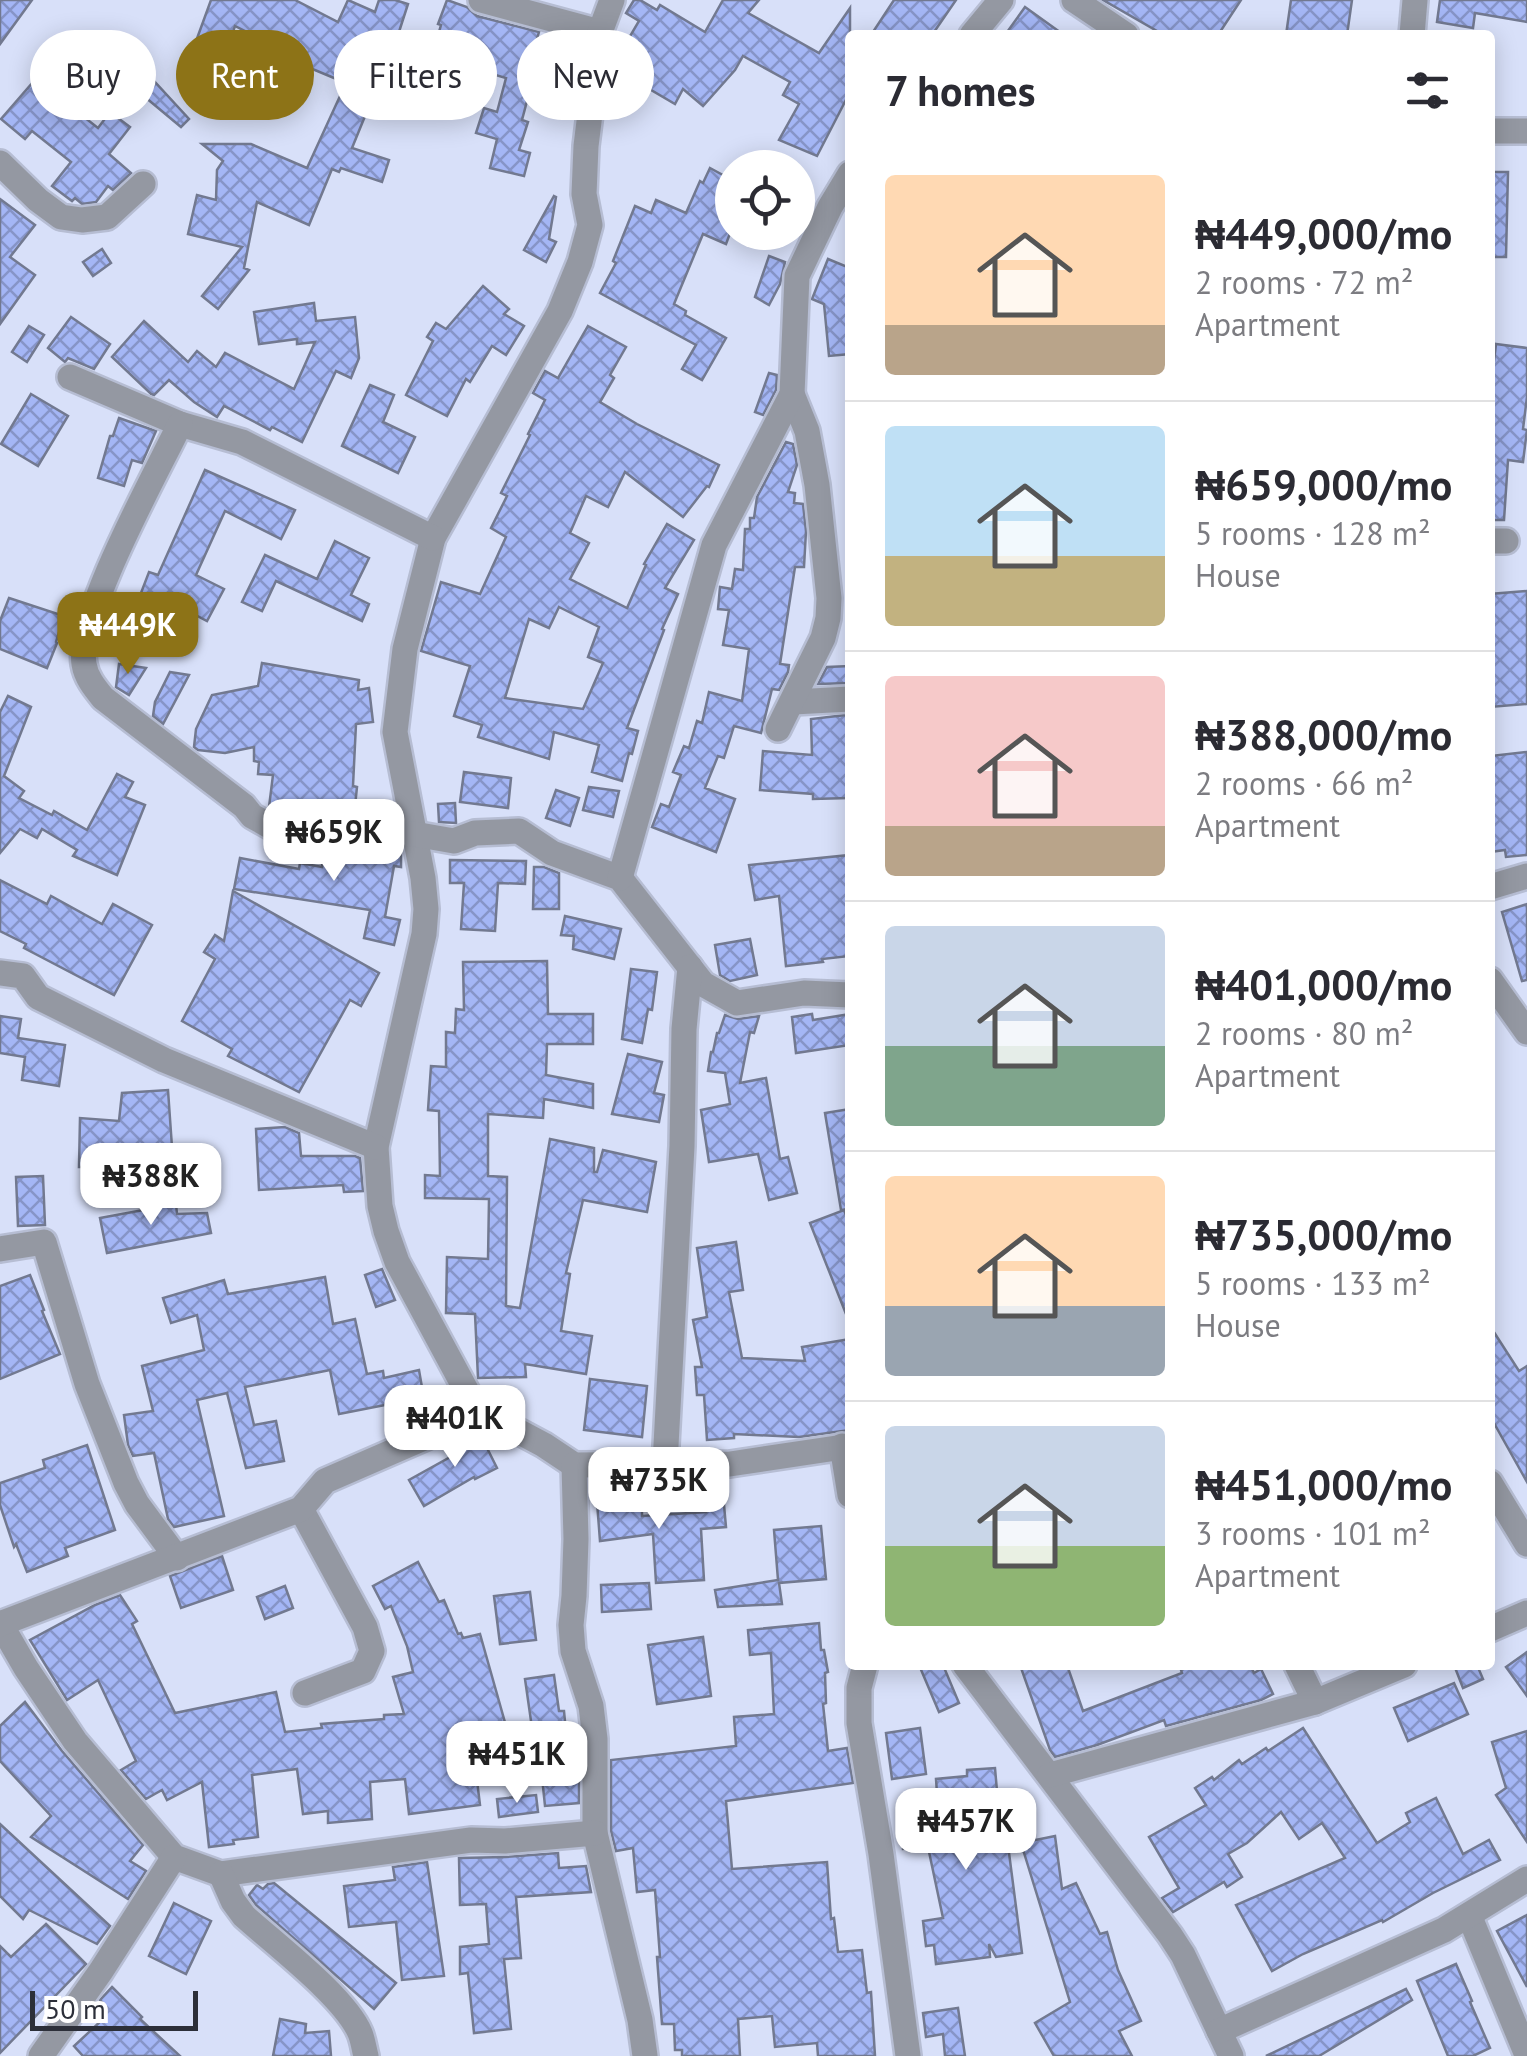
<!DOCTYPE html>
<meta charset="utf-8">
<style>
body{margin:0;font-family:"PT Sans",sans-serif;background:#f2f2f3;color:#2b2b33;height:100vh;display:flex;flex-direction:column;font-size:38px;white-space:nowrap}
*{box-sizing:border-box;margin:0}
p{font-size:32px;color:#7c7c81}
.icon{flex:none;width:55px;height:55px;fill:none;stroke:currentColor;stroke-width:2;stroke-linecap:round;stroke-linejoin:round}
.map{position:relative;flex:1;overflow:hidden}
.sheet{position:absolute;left:845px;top:30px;width:650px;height:1640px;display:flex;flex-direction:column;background:#fff;border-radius:10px;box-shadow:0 5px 25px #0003}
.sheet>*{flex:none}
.top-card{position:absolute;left:30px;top:30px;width:665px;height:90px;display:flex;gap:20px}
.fabs{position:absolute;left:715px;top:150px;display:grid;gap:20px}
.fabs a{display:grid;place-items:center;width:100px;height:100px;border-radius:50%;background:#fff;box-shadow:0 5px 25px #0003;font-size:50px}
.scale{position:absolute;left:30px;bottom:25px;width:168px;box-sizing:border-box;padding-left:10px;border:5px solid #2c2f39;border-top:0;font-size:28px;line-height:35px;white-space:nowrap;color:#2c2f39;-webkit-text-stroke:8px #fff;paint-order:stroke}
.price{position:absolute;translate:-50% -85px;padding:0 22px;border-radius:20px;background:#fff;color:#222;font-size:32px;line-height:65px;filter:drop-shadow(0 2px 5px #0008)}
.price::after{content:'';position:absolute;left:50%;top:60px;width:30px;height:22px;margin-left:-15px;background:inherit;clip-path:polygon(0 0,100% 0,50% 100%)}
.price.on{background:#8d7317;color:#fff}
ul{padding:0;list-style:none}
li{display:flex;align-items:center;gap:30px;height:250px;padding:0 40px}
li+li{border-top:2px solid #e1e1e2}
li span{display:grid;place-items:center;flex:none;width:280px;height:200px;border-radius:10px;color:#555}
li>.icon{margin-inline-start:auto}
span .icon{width:120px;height:120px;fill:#fffc;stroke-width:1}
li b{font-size:42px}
h2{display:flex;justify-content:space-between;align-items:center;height:120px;padding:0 40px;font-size:42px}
.tag{padding:0 35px;border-radius:45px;background:#fff;box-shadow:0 5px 25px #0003;font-size:35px;line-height:90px}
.tag.on{background:#8d7317;color:#fff}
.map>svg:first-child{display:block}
.building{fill:url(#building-cross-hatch);stroke:#727990;stroke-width:2.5;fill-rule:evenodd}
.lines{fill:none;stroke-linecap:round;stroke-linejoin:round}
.street-casing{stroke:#b6bdd3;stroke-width:30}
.street{stroke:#9498a2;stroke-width:25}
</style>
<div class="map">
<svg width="1527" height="2056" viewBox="0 0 1527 2056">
<defs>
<pattern id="building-cross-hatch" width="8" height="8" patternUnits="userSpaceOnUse" patternTransform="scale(2.5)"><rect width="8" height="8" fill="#a4b6f5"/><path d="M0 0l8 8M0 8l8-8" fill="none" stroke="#8694c7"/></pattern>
</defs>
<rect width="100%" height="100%" fill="#d8e0f9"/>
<g class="building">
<path d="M0,0H32L0,44Z"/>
<path d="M211,0H295L338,22L348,0L375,12L379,0H395L408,4L377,100L372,99L352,148L389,160L382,182L341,168L339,172L332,169L309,225L257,202L244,268L249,270L218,309L202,296L242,247L188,234L197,195L216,200L217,170L223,161L202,144H251L307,168L346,83L310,68L311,65L235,26L221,65L191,55Z"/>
<path d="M447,0L467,7L477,16L539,32L531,59L541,63L534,87L531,86L522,120L528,122L519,150L530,153L524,176L490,168L497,139L476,133L484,108L497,112L506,78L459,64L458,67L454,66L445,115L411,108L416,86L423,87L441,25L438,24Z"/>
<path d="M634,0H640L657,10L660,5L705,32L723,0H759L748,13L819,53L850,8V92L817,156L779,140L799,104L783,95L790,82L743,56L735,70L703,106L683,89L675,104L612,67L639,21L626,13Z"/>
<path d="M894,0H956L932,35H871Z"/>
<path d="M1103,0H1241L1218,35H1164Z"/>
<path d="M1291,0H1352L1347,35H1286Z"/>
<path d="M1440,0H1527V22L1475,13L1473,28L1437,22Z"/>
<path d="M1025,7L1064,35H1005Z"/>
<path d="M126,47L148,66L144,70L189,119L181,127L109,67Z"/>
<path d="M77,51L90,61L61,99L98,128L110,112L130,127L109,154L131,173L113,190L108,186L96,202L82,204L75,198L72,201L52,186L71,162L32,131L25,139L1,119L40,74L52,84Z"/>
<path d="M710,168L732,180V228L726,244L703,234L674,304L686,311L685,315L726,338L702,380L682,369L696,345L600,293L616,263L613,261L635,206L651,213L656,200L686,213L700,181L703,183Z"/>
<path d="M1490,172H1508L1506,257H1490Z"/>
<path d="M554,196L556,197L549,239L556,242L546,262L524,250Z"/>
<path d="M0,199L35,225L10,257L35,275L0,324Z"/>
<path d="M102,249L111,263L93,276L83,262Z"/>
<path d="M769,256L785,262L780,284L769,305L755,297Z"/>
<path d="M828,259L850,268V354L829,356L824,304L812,299Z"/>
<path d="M483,286L509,309L504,314L524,326L506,355L492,346L470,382L466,379L447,416L406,395L433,341L427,337L436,323L446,329Z"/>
<path d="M314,303L316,321L355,317L359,358L351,378L336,371L302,442L272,427L270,430L224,406L217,417L194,402L169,380L154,395L151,394L112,357L144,321L188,362L197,351L216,367L225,353L294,389L315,342L297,344V339L259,344L254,312Z"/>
<path d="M71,317L110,344L94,369L68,358L65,362L48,348Z"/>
<path d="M29,326L44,335L27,362L12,352Z"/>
<path d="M588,326L626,347L610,375L614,378L600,402L637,424L719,465L709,487L707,486L683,517L625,472L608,507L586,496L570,533L589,543L570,579L627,608L646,565L644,564L667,524L694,540L665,588L678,594L662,629L664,630L627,728L638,731L632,754L629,753L622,781L592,772L599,745L554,732L549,759L478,737L482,725L454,716L470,666L421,651L441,582L480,594L506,537L491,528L507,496L501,493L530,435L528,434L545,400L533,393L545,371L558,378ZM559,607L599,627L588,657L603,663L583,709L505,698L529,619L549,628Z"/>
<path d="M1496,344L1527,348V397L1523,429L1527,430L1523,462L1508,460L1504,520H1490V394Z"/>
<path d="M769,373L777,375L776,390L763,415L755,412Z"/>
<path d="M370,385L394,395L383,422L415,437L398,473L342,446Z"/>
<path d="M31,394L68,416L38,466L1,444Z"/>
<path d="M119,418L156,431L142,463L132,460L124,486L98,478L110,436H113Z"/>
<path d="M786,442L793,444L797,465L788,492L795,493L794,503L803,504L806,531L804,567H795L780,664L789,665L788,672L779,690L772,689L761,733L734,726L724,758L718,756L705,788L735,799L716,852L652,827L661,804L669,807L681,775L673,772L684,746L689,748L697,721L702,723L709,692L742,701L749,649L723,645L729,610L718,609L720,587L732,589L735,569L743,570L745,529H750V518H754L757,497Z"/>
<path d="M205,470L295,510L281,539L225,511L196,575L224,589L207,621L184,609L178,623L136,606L149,572L158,575Z"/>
<path d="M335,541L369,558L351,595L369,604L362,621L276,581L262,611L242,602L265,555L317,579Z"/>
<path d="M1527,591V704L1490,707V594Z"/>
<path d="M9,598L64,616L56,642L57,643L47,668L0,649V621Z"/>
<path d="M262,663L359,680L358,690L369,688L373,722L356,724L353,786L357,787L354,816L279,813L269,807L273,775L258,774L259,762L254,761V747L225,753L198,750L194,747L196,729L212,695L258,686Z"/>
<path d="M119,664L146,668L129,695L116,687Z"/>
<path d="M850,666V683L818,684L827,667Z"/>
<path d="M170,672L189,675L163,724L153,716L155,702Z"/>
<path d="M8,696L31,707L4,776L24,791L19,798L52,815L54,811L87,830L117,774L133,782L125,797L145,805L117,875L73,856L77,850L42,829L37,838L20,829L0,853V712Z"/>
<path d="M846,715L849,798L813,799V794L760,790L763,751L812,755L811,719Z"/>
<path d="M1527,752V855L1506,857L1505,850L1490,852V756Z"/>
<path d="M464,772L511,778L508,808L460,802Z"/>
<path d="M589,787L619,791L613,817L583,810Z"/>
<path d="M556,790L579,798L570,826L546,818Z"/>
<path d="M455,803L456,823L439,822L438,804Z"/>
<path d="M323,847L401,850V867L394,866L385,917L400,920L394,945L364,938L370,910L234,889L240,858L299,869L300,863L322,867Z"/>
<path d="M850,855V956L822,959L823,962L786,966L779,896L755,900L749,865Z"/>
<path d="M450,860L526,861L525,884L498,883L495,931L461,929L464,883H450Z"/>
<path d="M534,867H544L559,873V909H533Z"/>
<path d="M0,880L47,904L51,896L102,924L113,904L152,925L114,995L24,948L26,944L0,931Z"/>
<path d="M233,891L379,973L361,1006L350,1000L299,1092L228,1056L232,1049L182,1021L215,959L204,952L215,935L224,941Z"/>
<path d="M1527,904V980L1522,981L1502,912Z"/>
<path d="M565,916L621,929L614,959L573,949L574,936L561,935Z"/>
<path d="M750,939L757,975L730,981L720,975L715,945Z"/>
<path d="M547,961L548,1014H593V1044H547L546,1075L593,1084V1108L544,1099L543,1118L488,1114V1176L507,1177L506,1306L520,1308L550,1139L594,1148V1172H597L603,1150L656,1162L647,1212L583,1200L566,1273L570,1274L561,1331L592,1336L586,1374L525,1364L526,1377L478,1378L475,1314L446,1313L447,1257L488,1259L489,1199L425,1198V1175L440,1176L439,1111L428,1110L431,1066L446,1067V1032L455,1033L456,1009L464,1010L463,962Z"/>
<path d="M631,969L657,972L652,1010L648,1009L642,1043L622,1039Z"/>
<path d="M812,1014L813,1020L850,1014V1045L796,1053L792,1017Z"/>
<path d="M725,1015L738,1019L759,1016L754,1033L750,1032L740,1083L766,1078L780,1159L788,1157L797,1193L769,1200L758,1154L709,1162L701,1110L730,1104L725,1073L708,1071L711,1052H713L717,1033H719Z"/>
<path d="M0,1016L21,1019L18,1038L65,1045L59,1086L22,1080L25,1057L0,1053Z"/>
<path d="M628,1054L662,1062L654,1093L664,1095L659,1122L612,1114Z"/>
<path d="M168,1090L172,1147L115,1151V1167H79L80,1118L119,1121L122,1093Z"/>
<path d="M850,1109V1209L841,1210L825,1113Z"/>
<path d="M285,1127L299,1133L301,1156H355L360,1158L363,1191L344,1192L343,1185L259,1190L256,1129Z"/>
<path d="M43,1176L45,1225L18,1226L16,1177Z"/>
<path d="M176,1204L177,1214L207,1213L211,1233L107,1253L100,1218Z"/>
<path d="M844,1210L850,1225L848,1319L810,1223Z"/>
<path d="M736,1242L743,1290L729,1292L742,1358L805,1361L802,1347L850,1339V1430L799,1437L734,1434V1438L707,1440L704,1395H697L695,1367H702L693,1320L707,1317L697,1248Z"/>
<path d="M382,1269L395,1300L376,1307L365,1275Z"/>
<path d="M30,1275L44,1310L42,1311L60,1354L0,1379V1286Z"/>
<path d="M325,1277L333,1324L355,1319L367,1374L383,1371L384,1378L419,1370L423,1393L389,1400L390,1404L339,1414L330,1370L245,1387L254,1425L276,1421L284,1461L246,1468L227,1393L197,1400L224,1516L174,1527L168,1519L154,1453L133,1456L128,1445L124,1415L153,1411L142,1366L204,1350L197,1315L171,1323L163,1298L224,1280L228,1294Z"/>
<path d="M1490,1326L1519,1371L1527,1366V1482L1490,1416Z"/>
<path d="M590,1379L647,1386L642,1437L584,1430Z"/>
<path d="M479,1432L497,1468L475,1479L474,1477L424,1506L409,1480L461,1451L456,1442Z"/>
<path d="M87,1445L115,1530L65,1548L68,1556L27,1572L16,1544L14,1547L0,1505V1483L45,1468L43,1460Z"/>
<path d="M642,1488V1516L706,1512L705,1507L724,1505L726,1527L701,1529L704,1580L656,1583L653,1534L600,1541L596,1489Z"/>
<path d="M821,1526L826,1579L779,1583L782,1604L718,1607L715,1590L778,1580L774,1530Z"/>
<path d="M222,1556L233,1590L181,1608L170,1576Z"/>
<path d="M418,1562L439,1602L444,1600L458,1634L461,1633L463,1638L480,1634L506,1726L471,1731L480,1805L409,1814L405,1779L370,1782L372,1819L328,1823V1811L303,1814L297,1769L252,1775L258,1837L233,1840L234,1844L209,1847L202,1782L167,1800L162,1790L146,1799L121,1770L136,1761L98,1680L67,1700L30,1640L95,1605L120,1595L137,1621L132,1624L175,1713L276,1692L285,1732L322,1728L321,1724L384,1719V1715L404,1714L393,1677L413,1672L407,1646L391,1606L385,1609L373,1586Z"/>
<path d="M649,1583L651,1609L602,1612L601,1585Z"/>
<path d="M285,1586L293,1608L265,1619L257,1597Z"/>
<path d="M530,1592L536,1640L500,1644L494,1596Z"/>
<path d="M819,1623L821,1650H824L828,1672L825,1673L826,1703L823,1704L828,1751L847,1748L853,1783L726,1801L732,1869L827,1862L831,1919L834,1918L838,1952L862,1950L867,1993L871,1992L875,2056H818L817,2043L775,2047L772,2016L738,2019L740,2056H682V2050H675L674,2024H662L657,1957H660L655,1890L637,1892L633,1848L616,1851L611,1831V1760L736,1746L734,1717L774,1714L771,1653L750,1655L748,1630Z"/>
<path d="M703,1637L711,1696L657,1704L648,1645Z"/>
<path d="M1527,1652V1696L1506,1667Z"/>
<path d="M919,1665H943L959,1703L939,1712Z"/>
<path d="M1020,1665H1067L1083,1711L1182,1673L1181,1670L1193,1665H1250L1254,1673L1261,1669L1273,1694L1261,1700L1166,1726L1164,1720L1097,1745L1055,1757L1050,1750Z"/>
<path d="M1454,1665H1477L1483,1679L1463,1688Z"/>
<path d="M554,1675L559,1711H564L569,1764L579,1763V1803L545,1806L539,1748L535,1749L525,1679Z"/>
<path d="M1454,1683L1468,1714L1408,1741L1394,1708Z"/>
<path d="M25,1702L62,1751L143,1845L130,1861L146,1871L128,1899L31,1837L51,1816L0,1761V1726Z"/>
<path d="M920,1728L926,1774L892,1779L886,1733Z"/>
<path d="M1303,1728L1377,1843L1410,1822L1406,1813L1436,1798L1463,1854L1489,1840L1500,1860L1433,1893L1383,1922L1382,1920L1303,1954L1272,1971L1236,1905L1345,1858L1322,1823L1299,1839L1281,1812L1247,1843L1228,1854L1242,1877L1227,1887L1224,1882L1173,1912L1162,1898L1179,1888L1149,1837L1206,1805L1195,1788L1212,1777L1214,1780L1239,1760L1242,1764L1266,1748L1268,1751Z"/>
<path d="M1527,1731V1842L1496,1795L1506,1788L1492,1742Z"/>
<path d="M995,1768L999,1814L962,1818L965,1854L1008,1845L1022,1953L996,1957L989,1944L990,1957L936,1964L934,1945L926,1946L923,1921L943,1918L928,1847L903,1849L900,1811L938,1808L936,1779L967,1776V1770Z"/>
<path d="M536,1795L538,1812L499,1817L497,1799Z"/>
<path d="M0,1824L110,1926L97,1944L29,1910L23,1919L0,1896Z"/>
<path d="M1055,1836L1062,1889L1076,1883L1100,1934L1107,1932L1118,1970L1141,2021L1119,2031L1132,2056H1054L1035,2023L1070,2002L1021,1843Z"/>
<path d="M558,1853L559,1868L586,1866L591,1892L516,1897L521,1958L504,1959L511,2029L474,2033L468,1973L460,1974V1947L489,1944L486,1904L460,1905L459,1858L506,1857Z"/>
<path d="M427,1862L444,1976L402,1980L396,1922L349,1927L344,1886L395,1880L393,1867Z"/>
<path d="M274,1883L396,1983L374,2009L256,1905L249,1895L257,1885L263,1889L268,1884Z"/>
<path d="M174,1903L211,1921L186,1974L149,1956Z"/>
<path d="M1527,1915V1987L1497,1931Z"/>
<path d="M46,1924L86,1964L0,2053V1946L11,1957Z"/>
<path d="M1456,1964L1472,2001L1470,2002L1490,2048L1473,2056H1448L1417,1981Z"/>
<path d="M112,1987L142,2017L140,2019L180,2056H83L74,2046L101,2021L96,2016L106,2007L100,2000Z"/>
<path d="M1406,1989L1412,2000L1319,2056H1266Z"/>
<path d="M958,2008L965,2056H945L943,2034L926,2037L923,2013Z"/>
<path d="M280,2019L306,2024L305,2033L329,2031L331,2056H273Z"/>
</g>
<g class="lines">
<defs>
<g id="street">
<path d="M481,0L600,32"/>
<path d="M612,0L600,32L586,146L584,194L590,225L580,262L560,311L433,538L405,649L395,732L423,878L426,909L424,934L376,1147L380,1206L386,1231L397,1262L479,1414L499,1421L544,1445L574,1465L730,1464L850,1446"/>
<path d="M1074,0L1126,35"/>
<path d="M972,35L1001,0"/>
<path d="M1412,35L1415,0"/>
<path d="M1490,131H1527"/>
<path d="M0,163L38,200L61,217L82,220L107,217L143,184"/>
<path d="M70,377L180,424L242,442L433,538"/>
<path d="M180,424C157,472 76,617 84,664C86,677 94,687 103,698L244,806L252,816L275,829L414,834L454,841L475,833L519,831L552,853L620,878L703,984L737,1003L804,993L850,995"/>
<path d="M1490,541H1506"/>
<path d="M793,702L850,699"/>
<path d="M778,729L823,638L828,618L829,598L817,485L807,431L792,394"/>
<path d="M620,878L714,545L792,394L797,276L830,207L850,174"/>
<path d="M1490,887L1527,876"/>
<path d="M0,973L23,976L38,997L164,1060L376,1147"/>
<path d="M1490,980L1527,1032"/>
<path d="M0,1249L44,1242L87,1384L126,1483L137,1504L177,1558"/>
<path d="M842,1446L850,1495"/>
<path d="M665,1464L682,1146L684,1029L690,967"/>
<path d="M574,1465L576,1539L574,1596L571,1625L573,1651L591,1706L595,1739V1833L640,2020L645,2056"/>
<path d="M1490,1483L1527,1544"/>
<path d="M301,1509L365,1627L372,1651L363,1671L305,1693"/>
<path d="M0,1623L26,1668L75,1741L174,1857L221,1874L471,1840L505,1841L595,1833"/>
<path d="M0,1624L301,1509L325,1481L479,1414"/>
<path d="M1490,1629L1527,1613"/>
<path d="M865,1665L859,1688V1723L881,1854L908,2056"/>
<path d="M965,1665L1170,1935L1183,1955L1231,2056"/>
<path d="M1297,1665L1315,1702"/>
<path d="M1050,1775L1315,1702L1404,1665"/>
<path d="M221,1874L233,1901L244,1916C275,1944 345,1997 360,2033C363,2040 364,2049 366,2056"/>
<path d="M1469,1915L1527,2055"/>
<path d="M1219,2031L1444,1930L1527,1879"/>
<path d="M41,2056L101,1971L174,1857"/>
</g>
</defs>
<use href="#street" class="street-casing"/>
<use href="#street" class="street"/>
</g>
</svg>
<div class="fabs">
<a><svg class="icon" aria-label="locate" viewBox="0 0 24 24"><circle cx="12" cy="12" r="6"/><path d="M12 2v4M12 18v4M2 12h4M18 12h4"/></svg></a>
</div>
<div class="scale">50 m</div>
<b class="price on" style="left:128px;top:677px">₦449K</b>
<b class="price" style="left:334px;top:884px">₦659K</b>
<b class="price" style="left:151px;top:1228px">₦388K</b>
<b class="price" style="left:455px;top:1470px">₦401K</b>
<b class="price" style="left:659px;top:1532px">₦735K</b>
<b class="price" style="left:517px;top:1806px">₦451K</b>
<b class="price" style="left:966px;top:1873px">₦457K</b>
<div class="top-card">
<a class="tag">Buy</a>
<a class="tag on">Rent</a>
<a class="tag">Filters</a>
<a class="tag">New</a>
</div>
<section class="sheet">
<h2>7 homes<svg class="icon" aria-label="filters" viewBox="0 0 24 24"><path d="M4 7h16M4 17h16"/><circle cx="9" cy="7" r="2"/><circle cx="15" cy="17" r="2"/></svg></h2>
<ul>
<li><span style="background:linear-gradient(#ffd9b3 75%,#b9a48a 0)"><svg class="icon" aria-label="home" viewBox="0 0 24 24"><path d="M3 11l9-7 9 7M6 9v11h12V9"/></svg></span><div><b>₦449,000/mo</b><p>2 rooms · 72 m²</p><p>Apartment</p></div></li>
<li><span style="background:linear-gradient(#bfe0f5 65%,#c2b280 0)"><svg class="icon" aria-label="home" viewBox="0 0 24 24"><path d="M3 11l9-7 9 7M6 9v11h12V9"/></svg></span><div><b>₦659,000/mo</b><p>5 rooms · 128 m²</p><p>House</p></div></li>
<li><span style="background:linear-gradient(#f6c9c9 75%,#b9a48a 0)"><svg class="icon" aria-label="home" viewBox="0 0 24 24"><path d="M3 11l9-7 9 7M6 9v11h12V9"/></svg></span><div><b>₦388,000/mo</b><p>2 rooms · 66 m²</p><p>Apartment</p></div></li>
<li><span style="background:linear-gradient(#c9d6e8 60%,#7fa58c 0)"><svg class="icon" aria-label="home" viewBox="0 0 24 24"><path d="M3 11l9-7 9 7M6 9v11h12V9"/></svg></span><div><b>₦401,000/mo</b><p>2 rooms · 80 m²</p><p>Apartment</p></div></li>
<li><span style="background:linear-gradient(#ffd9b3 65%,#9aa5b1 0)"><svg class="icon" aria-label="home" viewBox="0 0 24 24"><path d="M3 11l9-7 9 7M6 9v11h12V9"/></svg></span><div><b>₦735,000/mo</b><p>5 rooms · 133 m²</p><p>House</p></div></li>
<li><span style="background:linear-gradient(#c9d6e8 60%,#8fb573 0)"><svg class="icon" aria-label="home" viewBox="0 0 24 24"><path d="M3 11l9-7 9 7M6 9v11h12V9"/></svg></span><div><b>₦451,000/mo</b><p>3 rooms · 101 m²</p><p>Apartment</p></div></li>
</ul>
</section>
</div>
